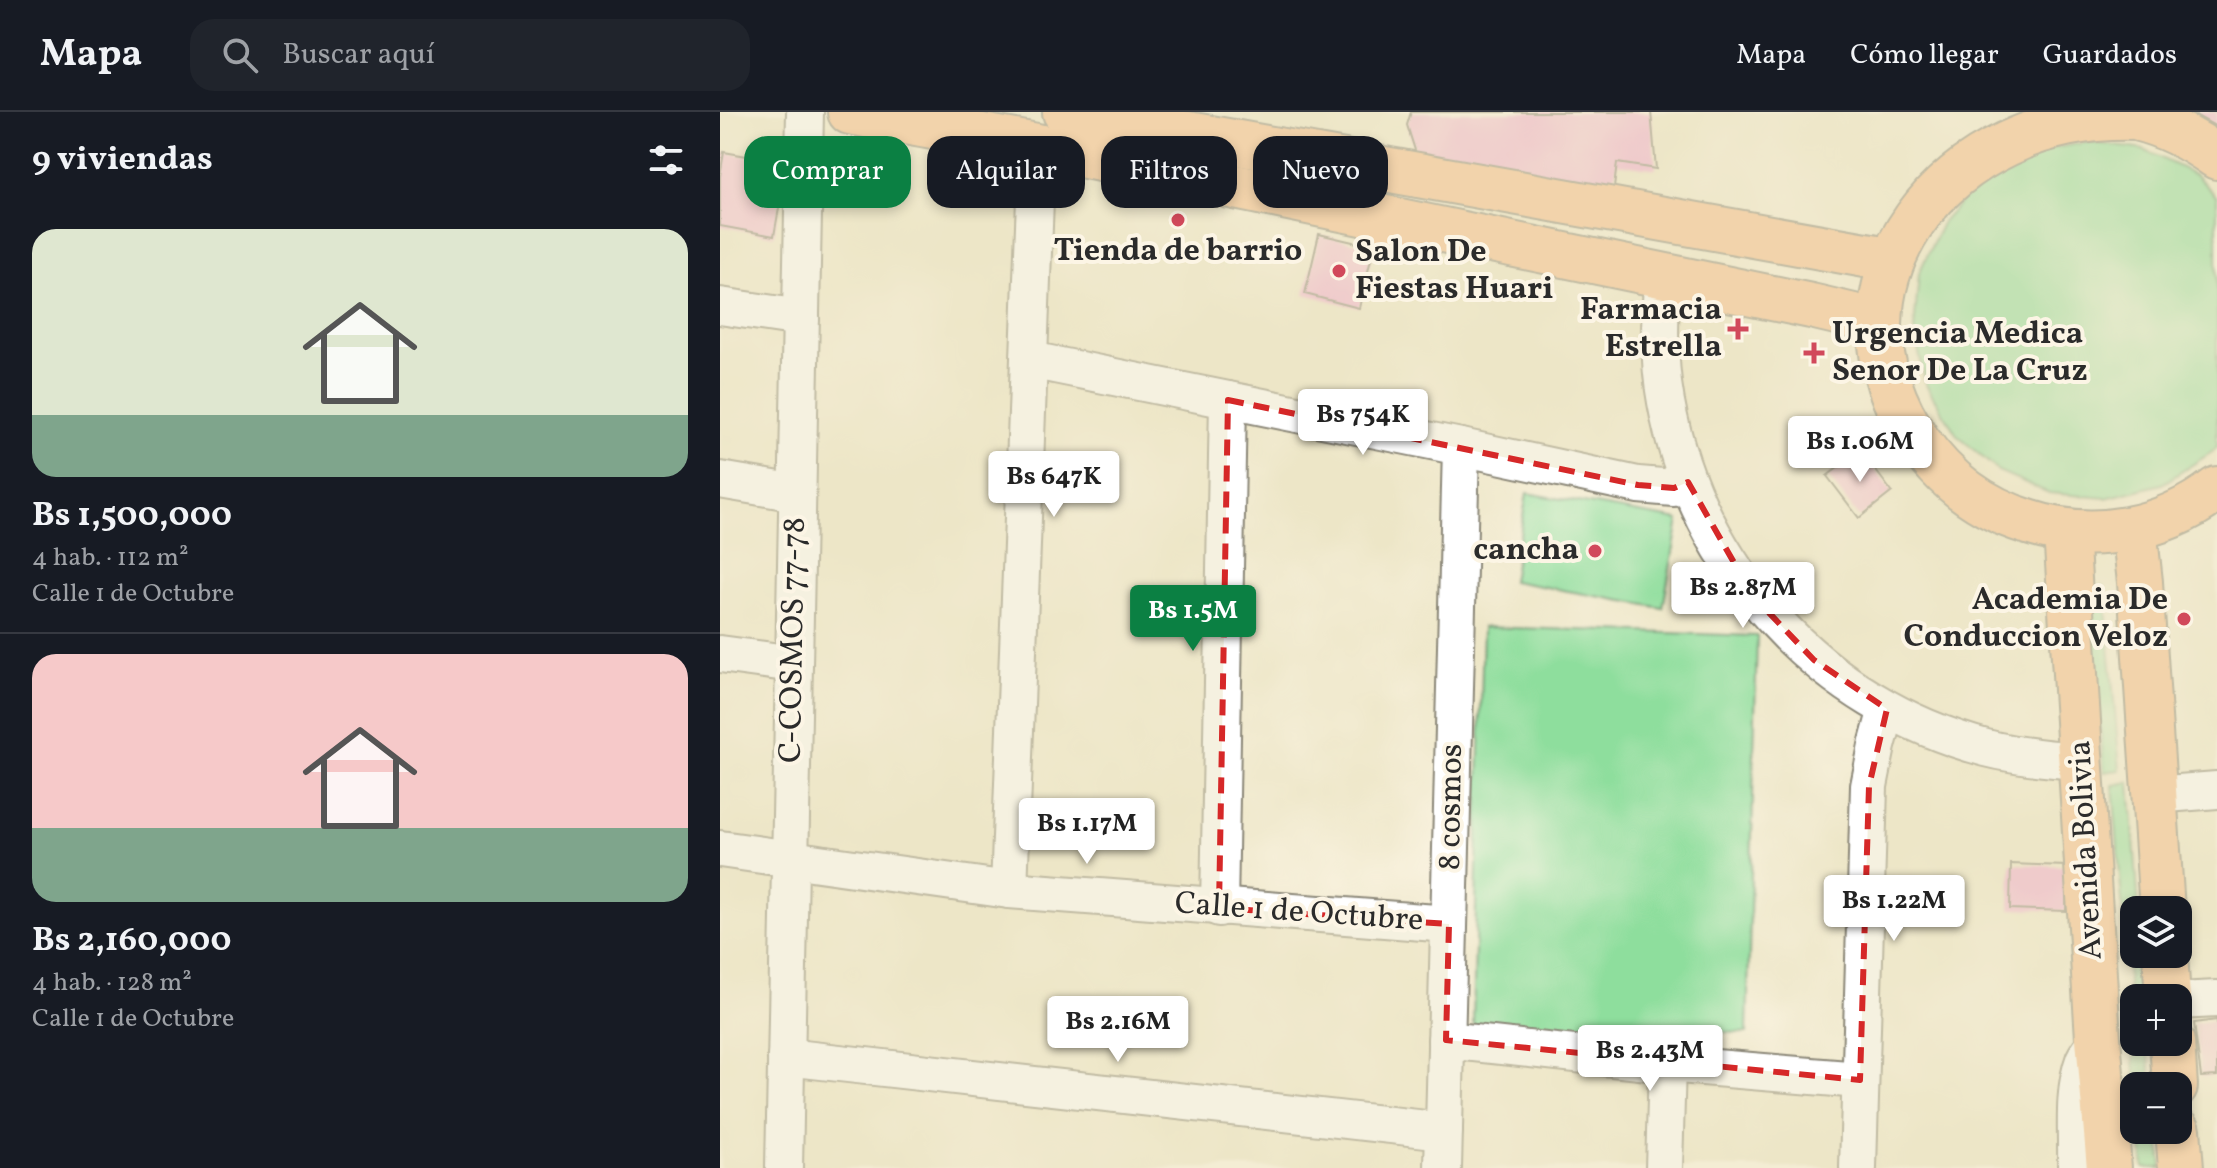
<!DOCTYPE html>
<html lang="es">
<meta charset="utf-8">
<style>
body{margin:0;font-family:Vollkorn,serif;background:#20242c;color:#f1f3f6;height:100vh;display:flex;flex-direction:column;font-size:30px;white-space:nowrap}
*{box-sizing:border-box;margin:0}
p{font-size:26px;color:#9ea1a6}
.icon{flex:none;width:44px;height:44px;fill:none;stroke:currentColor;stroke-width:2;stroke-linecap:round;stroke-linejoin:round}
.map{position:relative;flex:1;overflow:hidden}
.sheet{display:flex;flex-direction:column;background:#171b24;width:720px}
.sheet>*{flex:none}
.guide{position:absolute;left:24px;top:24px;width:760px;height:72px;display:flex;gap:16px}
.fabs{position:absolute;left:1400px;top:784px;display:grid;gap:16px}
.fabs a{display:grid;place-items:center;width:72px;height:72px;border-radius:16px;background:#171b24;box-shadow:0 4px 12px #0003;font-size:40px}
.price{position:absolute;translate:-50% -68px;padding:0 18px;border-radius:8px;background:#fff;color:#222;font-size:26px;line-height:52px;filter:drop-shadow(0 2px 4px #0008)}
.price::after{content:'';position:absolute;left:50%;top:48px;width:24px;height:18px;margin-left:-12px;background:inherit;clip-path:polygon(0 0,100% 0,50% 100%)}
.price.on{background:#0b8043;color:#fff}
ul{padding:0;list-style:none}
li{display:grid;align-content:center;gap:16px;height:424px;padding:0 32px}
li+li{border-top:2px solid #363941}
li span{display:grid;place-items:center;height:248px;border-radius:24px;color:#555}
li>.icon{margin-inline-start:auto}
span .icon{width:144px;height:144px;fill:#fffc;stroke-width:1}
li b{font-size:34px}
h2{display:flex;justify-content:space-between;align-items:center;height:96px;padding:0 32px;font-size:34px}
.tag{padding:0 28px;border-radius:24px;background:#171b24;box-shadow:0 4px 12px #0003;font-size:28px;line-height:72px}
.tag.on{background:#0b8043;color:#fff}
header{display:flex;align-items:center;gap:48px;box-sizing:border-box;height:112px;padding:0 40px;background:#171b24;border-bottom:2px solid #363941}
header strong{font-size:38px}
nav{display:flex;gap:44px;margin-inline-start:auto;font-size:28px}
.search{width:560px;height:72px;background:#20242c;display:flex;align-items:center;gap:20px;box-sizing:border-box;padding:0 28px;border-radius:24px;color:#9ea1a6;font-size:30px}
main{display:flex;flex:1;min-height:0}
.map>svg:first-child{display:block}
.green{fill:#8ede9d;stroke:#5c8464;stroke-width:2}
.building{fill:#f2aad1}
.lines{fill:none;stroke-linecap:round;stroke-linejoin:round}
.minor-casing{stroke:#8c8879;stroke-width:40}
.major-casing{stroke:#8c8879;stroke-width:48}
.minor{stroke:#fff;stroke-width:36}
.major{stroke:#f8bd89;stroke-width:44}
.marked{fill:none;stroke:#d62828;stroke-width:6;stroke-dasharray:16 10;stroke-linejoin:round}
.poi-dot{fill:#d1495b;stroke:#fcf5e5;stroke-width:3}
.labels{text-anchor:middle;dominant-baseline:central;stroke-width:8;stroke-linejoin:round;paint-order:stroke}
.poi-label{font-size:32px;font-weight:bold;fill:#2b2b2b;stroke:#fcf5e5;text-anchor:end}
.street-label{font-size:32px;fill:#2b2b2b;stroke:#fcf5e5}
</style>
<header>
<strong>Mapa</strong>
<div class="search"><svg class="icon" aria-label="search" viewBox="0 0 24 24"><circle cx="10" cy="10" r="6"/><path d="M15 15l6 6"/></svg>Buscar aquí</div>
<nav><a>Mapa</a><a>Cómo llegar</a><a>Guardados</a></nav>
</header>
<main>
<section class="sheet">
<h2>9 viviendas<svg class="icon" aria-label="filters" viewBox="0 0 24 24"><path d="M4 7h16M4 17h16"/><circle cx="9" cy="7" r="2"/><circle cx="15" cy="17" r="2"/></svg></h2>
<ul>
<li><span style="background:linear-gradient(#dfe7d0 75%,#7fa58c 0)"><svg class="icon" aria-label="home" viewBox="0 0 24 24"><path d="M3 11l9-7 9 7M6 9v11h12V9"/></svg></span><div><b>Bs 1,500,000</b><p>4 hab. · 112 m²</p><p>Calle 1 de Octubre</p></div></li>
<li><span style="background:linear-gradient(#f6c9c9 70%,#7fa58c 0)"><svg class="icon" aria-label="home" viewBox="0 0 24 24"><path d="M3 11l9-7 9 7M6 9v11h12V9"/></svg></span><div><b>Bs 2,160,000</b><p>4 hab. · 128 m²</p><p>Calle 1 de Octubre</p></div></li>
</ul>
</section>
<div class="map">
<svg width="1497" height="1056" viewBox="0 0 1497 1056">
<rect width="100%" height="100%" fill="#fcf5e5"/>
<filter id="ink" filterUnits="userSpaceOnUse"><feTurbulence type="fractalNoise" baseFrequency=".0125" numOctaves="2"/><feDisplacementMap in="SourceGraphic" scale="16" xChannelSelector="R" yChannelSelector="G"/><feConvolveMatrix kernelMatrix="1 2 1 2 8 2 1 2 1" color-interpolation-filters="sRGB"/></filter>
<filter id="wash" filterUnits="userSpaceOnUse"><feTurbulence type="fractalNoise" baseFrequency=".006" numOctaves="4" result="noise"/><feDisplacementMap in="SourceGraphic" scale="32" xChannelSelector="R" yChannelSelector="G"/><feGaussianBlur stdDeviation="1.8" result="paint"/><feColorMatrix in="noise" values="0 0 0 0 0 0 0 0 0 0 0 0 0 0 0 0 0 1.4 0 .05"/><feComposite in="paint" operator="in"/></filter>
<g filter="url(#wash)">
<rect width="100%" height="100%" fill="#ede6c7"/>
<g class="green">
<path d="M1368,30L1424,38L1476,63L1497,85V335L1492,340L1442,372L1386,386L1329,381L1278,359L1237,323L1206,273L1194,218L1199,161L1223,109L1262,67L1312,40Z"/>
<path d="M807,381L959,408L943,496L792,469Z"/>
<path d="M1384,474L1400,658L1384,660L1368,475Z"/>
<path d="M763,515L1037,524L1027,921L753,913Z"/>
<path d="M1410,670L1419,798H1414V842H1422L1425,886H1414V930H1428L1431,974H1416L1393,673Z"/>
<path d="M1421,1018H1439L1442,1056H1424Z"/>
</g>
<g id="blocks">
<g class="building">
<path d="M691,0H931L936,57L897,51L893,84L700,54L687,13Z"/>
<path d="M1470,0H1497V15Z"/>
<path d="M4,40L49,48L64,68L54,124L0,114V64Z"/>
<path d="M599,122L654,135L639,196L585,182Z"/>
<path d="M1141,339L1172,380L1139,406L1107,364Z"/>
<path d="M1291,752L1347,754L1346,799L1290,797Z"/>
<path d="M1497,908V964L1481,965L1474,911Z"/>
</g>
</g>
</g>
<g filter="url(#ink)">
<use href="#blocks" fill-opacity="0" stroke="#8c8879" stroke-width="2"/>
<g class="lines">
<defs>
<g id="minor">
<path d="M943,163C939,205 938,248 946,290C976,456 1102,593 1266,636C1297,644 1329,647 1362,649"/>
<path d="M0,194L81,206"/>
<path d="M310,248L741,335L918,373L954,376L968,370"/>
<path d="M0,368L77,381"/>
<path d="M0,542L74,552"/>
<path d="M1434,683L1497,678"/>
<path d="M0,737L289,778L729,812"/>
<path d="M289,778L317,34"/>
<path d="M499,796L508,288"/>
<path d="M1458,889L1497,887"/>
<path d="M726,928L947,952L1140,968"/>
<path d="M66,945L724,1019"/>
<path d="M64,1056L85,0"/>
<path d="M723,1056L741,335"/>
<path d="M944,1056L947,952"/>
<path d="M1138,1056L1149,674L1157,634L1167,597"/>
<path d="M1356,1056C1357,1022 1352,980 1364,948C1368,940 1373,934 1378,927"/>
</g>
<g id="major">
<path d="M130,0L317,34L1091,194L1159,210"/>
<path d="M345,0L1168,147"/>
<path d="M1497,45C1472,27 1445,13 1415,6C1228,0 1090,172 1198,329C1225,368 1262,396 1308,410C1373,432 1443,418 1497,377"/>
<path d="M1414,416L1420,470L1442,798"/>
<path d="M1346,419L1378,926L1389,1056"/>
<path d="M1445,842L1448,886"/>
<path d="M1452,930L1455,974"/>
<path d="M1458,1018L1461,1056"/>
</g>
</defs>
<use href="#minor" class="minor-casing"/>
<use href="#major" class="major-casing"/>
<use href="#minor" class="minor"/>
<use href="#major" class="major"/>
</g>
</g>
<path d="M0 0H1497V1056H0ZM508,288L918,373L954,376L968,370L1033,484L1094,548L1167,597L1149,674L1140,968L726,928L729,812L499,796Z" fill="#ede6c7" fill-opacity=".55" fill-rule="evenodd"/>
<path class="marked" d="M508,288L918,373L954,376L968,370L1033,484L1094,548L1167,597L1149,674L1140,968L726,928L729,812L499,796Z"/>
<g class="poi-dot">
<circle cx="458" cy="108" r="8"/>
<circle cx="619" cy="159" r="8"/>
<path d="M1014 205h8v8h8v8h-8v8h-8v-8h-8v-8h8z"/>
<path d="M1090 229h8v8h8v8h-8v8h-8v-8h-8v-8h8z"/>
<circle cx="875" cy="439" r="8"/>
<circle cx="1464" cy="507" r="8"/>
</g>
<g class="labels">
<g class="poi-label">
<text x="458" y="140" text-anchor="middle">Tienda de barrio</text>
<text x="635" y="141" text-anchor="start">Salon De<tspan x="635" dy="37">Fiestas Huari</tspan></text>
<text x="1002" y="199">Farmacia<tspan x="1002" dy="37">Estrella</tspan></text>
<text x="1112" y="223" text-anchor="start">Urgencia Medica<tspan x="1112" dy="37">Senor De La Cruz</tspan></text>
<text x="859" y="439">cancha</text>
<text x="1448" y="489">Academia De<tspan x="1448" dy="37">Conduccion Veloz</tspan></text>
</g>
<g class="street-label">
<text transform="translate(74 528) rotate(-89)">C-COSMOS 77-78</text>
<text transform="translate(732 695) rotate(-89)">8 cosmos</text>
<text transform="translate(1367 738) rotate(-93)">Avenida Bolivia</text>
<text transform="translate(579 801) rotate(4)">Calle 1 de Octubre</text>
</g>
</g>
</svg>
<div class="fabs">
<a><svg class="icon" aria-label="layers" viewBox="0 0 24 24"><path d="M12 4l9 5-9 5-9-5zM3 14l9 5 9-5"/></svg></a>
<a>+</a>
<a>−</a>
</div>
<b class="price" style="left:643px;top:345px">Bs 754K</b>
<b class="price" style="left:1140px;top:372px">Bs 1.06M</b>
<b class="price" style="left:334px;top:407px">Bs 647K</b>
<b class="price" style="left:1023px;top:518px">Bs 2.87M</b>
<b class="price on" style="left:473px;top:541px">Bs 1.5M</b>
<b class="price" style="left:367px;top:754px">Bs 1.17M</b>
<b class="price" style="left:1174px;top:831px">Bs 1.22M</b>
<b class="price" style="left:398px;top:952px">Bs 2.16M</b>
<b class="price" style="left:930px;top:981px">Bs 2.43M</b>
<div class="guide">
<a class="tag on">Comprar</a>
<a class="tag">Alquilar</a>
<a class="tag">Filtros</a>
<a class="tag">Nuevo</a>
</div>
</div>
</main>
